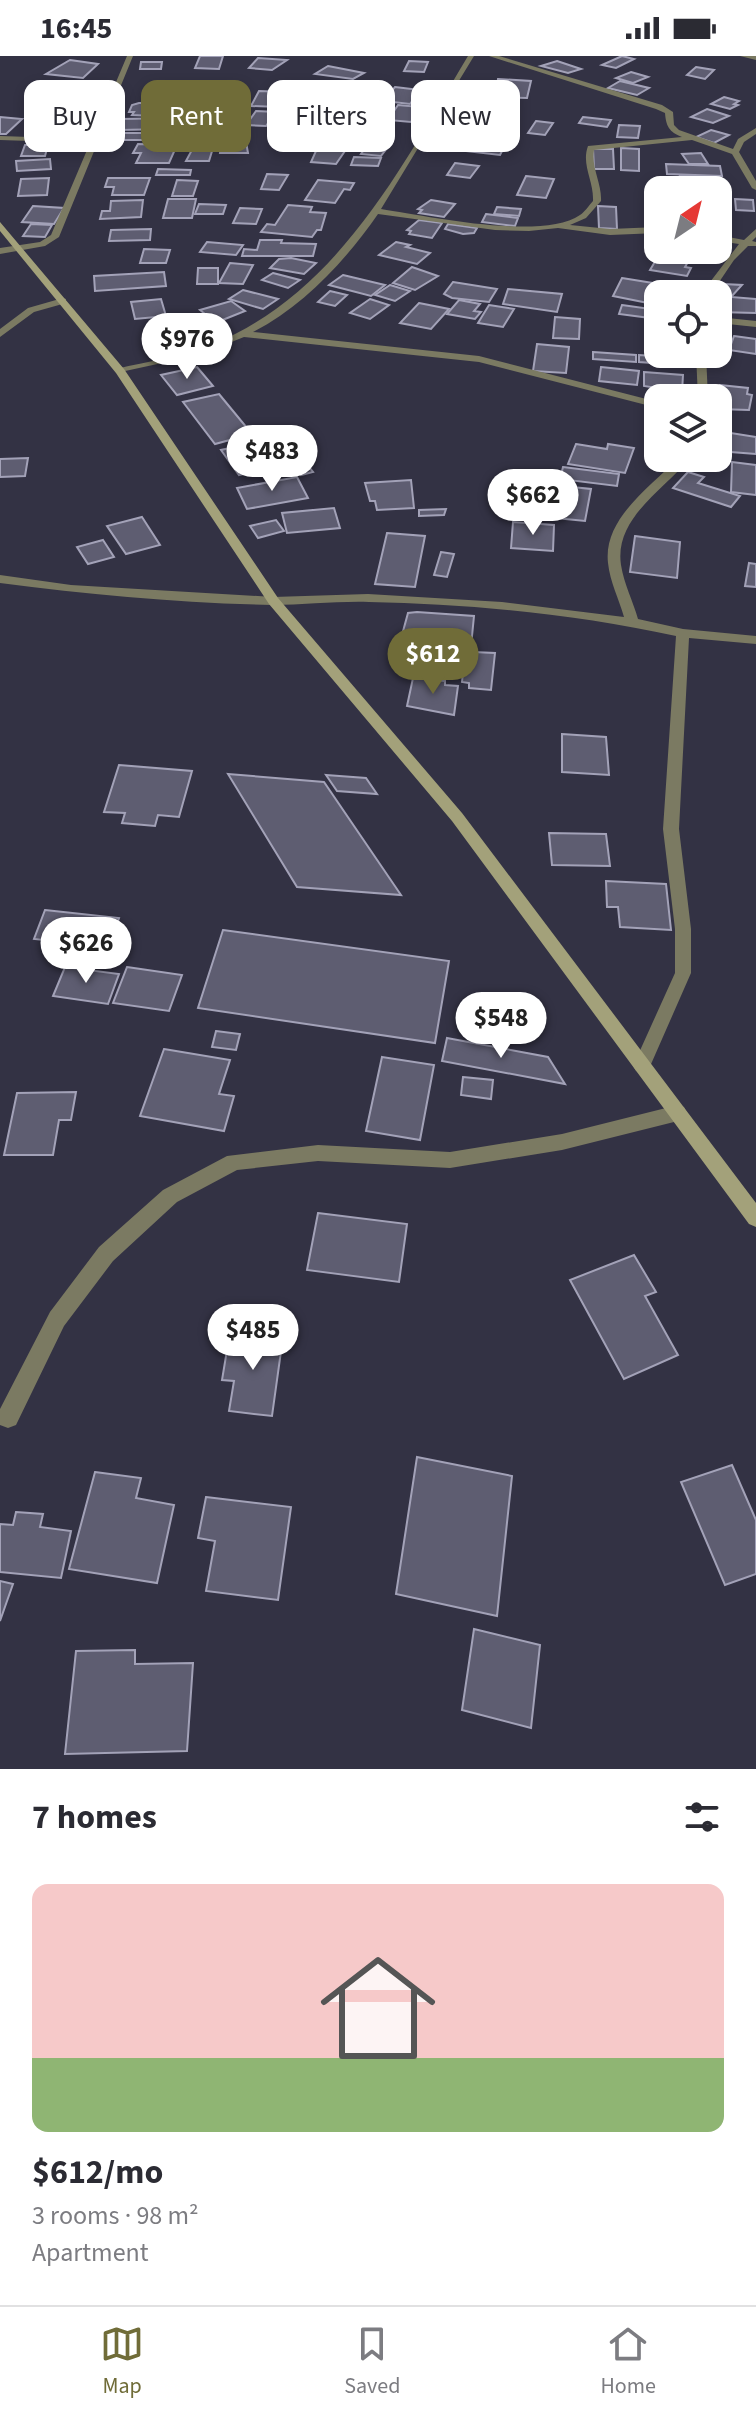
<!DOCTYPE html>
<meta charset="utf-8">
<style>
body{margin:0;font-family:"Source Sans 3",sans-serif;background:#f2f2f3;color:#2b2b33;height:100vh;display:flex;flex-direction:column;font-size:30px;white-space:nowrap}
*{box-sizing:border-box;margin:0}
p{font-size:26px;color:#7c7c81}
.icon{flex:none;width:44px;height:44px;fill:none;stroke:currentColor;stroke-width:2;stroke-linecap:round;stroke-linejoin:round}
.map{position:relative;height:1713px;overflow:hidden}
.panel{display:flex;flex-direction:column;background:#fff;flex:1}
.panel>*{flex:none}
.banner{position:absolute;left:24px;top:24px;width:708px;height:72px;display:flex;gap:16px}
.needle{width:52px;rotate:35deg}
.buttons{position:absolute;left:644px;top:120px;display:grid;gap:16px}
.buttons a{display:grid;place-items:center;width:88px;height:88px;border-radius:16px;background:#fff;box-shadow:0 4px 12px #0003;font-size:40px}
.price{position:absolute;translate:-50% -68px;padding:0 18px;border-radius:28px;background:#fff;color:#222;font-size:26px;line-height:52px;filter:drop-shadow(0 2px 4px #0008)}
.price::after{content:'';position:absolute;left:50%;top:48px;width:24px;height:18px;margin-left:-12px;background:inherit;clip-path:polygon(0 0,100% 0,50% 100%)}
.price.on{background:#706c38;color:#fff}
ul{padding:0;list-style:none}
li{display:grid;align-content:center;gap:16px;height:424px;padding:0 32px}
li+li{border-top:2px solid #e1e1e2}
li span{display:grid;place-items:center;height:248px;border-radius:16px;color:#555}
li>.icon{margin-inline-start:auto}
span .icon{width:144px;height:144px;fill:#fffc;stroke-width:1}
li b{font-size:34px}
h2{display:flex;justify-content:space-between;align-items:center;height:96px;padding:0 32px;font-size:34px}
.pill{padding:0 28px;border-radius:16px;background:#fff;box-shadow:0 4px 12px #0003;font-size:28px;line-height:72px}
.pill.on{background:#706c38;color:#fff}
.status{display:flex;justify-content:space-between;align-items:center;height:56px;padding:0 40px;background:#fff;direction:ltr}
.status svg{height:22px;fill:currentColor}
.tab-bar{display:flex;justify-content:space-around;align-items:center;height:112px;border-top:2px solid #e1e1e2;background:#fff;font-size:22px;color:#7c7c81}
.tab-bar a{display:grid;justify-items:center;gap:4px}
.tab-bar .on{color:#706c38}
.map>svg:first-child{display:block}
.building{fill:#5e5d71;stroke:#a3a2b8;stroke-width:2}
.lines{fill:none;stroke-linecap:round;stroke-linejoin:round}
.street{fill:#7b7a62;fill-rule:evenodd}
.secondary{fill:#a3a17a;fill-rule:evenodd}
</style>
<div class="status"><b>16:45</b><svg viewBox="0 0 49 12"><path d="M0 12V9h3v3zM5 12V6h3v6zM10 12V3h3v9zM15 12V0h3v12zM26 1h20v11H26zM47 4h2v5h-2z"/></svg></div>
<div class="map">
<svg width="756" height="1713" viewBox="0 0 756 1713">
<rect width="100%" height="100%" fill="#333244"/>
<g class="building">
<path d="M200,0H223L219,13L195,12Z"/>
<path d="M622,0L634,3L616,12L602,9Z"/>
<path d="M258,2L287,4L272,14L249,12Z"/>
<path d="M70,4L98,8L83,22L46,18Z"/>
<path d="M409,5L428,6L424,16L404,15Z"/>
<path d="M557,5L581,13L568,17L541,10Z"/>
<path d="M141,6H162L161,13H140Z"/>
<path d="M328,10L364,17L353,23L315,18Z"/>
<path d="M696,11L714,14L705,23L687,19Z"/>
<path d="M631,16L648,21L633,27L616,22Z"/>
<path d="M498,23L531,25L527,42L496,41Z"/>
<path d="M318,25L336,27L327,38L309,36Z"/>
<path d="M620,25L649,32L637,39L608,32Z"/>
<path d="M149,29H170L167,40H145Z"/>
<path d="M395,31L420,34L410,48L384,45Z"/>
<path d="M259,35L285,36L279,51L251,50Z"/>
<path d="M459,35L490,38L484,46L454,42Z"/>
<path d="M50,40L81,44L57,57L34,53Z"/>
<path d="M724,41L739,45L734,48L738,49L730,53L711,48Z"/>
<path d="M358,46L385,49L374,63L347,61L350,50Z"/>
<path d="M139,47H160L154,60L132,59L134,56H129L132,49Z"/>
<path d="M398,49L420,51L411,66L388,64Z"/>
<path d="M707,53L729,60L713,67L691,61Z"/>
<path d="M493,54L515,56L508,69L485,66L487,56Z"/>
<path d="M256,55L276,56L266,70L246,69Z"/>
<path d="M0,61L22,63L6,78H0Z"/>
<path d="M583,61L611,64L607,71L579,67Z"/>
<path d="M173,62L171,73L118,74L121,63Z"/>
<path d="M51,63L79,64L67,81L39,80Z"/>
<path d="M536,65L553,67L545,79L528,77Z"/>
<path d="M619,69L640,70L638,82L617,81Z"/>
<path d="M711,74L729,79L714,87L696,81Z"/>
<path d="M473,76L510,80L500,99L457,94Z"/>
<path d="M114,77H148L146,84H112Z"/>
<path d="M222,85L246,86L248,97H220Z"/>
<path d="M320,86L344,88L343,92H347L336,108L311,106Z"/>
<path d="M138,88L177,89L169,107H136L141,97H133Z"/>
<path d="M25,89H48L45,100H21Z"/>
<path d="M367,90L387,92L381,100L361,98Z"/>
<path d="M193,92H213L209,105H186Z"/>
<path d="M621,92L639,93V115L621,114Z"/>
<path d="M593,93H613L614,113H594Z"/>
<path d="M701,97L708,108H689L682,98Z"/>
<path d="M354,101L381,102L378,110L351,109Z"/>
<path d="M50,103L51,113L17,115L16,105Z"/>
<path d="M455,107L479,110L470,122L447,119Z"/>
<path d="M666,108L720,110L722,120L667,118Z"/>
<path d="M158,113L191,114L190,119H156Z"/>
<path d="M267,118L288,119L279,134L261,133Z"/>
<path d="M526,120L554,123L546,142L517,139Z"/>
<path d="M680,120H709L713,131H684Z"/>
<path d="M49,122L47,139L18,140L21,123Z"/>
<path d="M108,122H150L144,139H112L114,131H105Z"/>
<path d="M177,124L198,125L193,140H172Z"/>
<path d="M318,124L354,127L350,134L344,133L335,147L305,144Z"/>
<path d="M651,132L670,133L658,134V153H652Z"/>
<path d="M168,143H196L192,162H163Z"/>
<path d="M735,143L753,144L754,155L736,154Z"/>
<path d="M143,144L141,161L100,163L102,155H110L111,145Z"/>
<path d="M431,144L455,148L444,161L419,157L422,154L418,153Z"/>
<path d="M199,148L226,149L223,158H195Z"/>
<path d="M288,149L312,151L310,156L326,157L321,174H317L312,181L261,176L267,168L275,169Z"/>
<path d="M33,150L64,152L54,168L22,166Z"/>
<path d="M598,150L616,151L617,173L599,172Z"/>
<path d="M497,151L521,153L519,160L494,158Z"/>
<path d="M240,152L262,153L256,168L233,167Z"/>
<path d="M486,158L518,162L515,170L482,166Z"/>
<path d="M419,164L442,167L432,182L409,178L411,175L407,174Z"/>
<path d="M31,168L52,169L45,181L23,180Z"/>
<path d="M448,168L477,172L474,177L463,178L445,173Z"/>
<path d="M151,173L150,184L109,185L111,174Z"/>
<path d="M260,184H282L281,187L316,188L313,200H242L244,193L257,194Z"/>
<path d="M207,186L243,189L236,199L200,196Z"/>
<path d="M396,186L410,189L406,191L430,197L417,208L379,199Z"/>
<path d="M144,193L170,194L166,207H140Z"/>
<path d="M662,194L692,199L685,211L691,212L687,220L650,214Z"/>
<path d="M291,202L316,207L304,218L270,212L279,203Z"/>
<path d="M230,207L253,209L243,228L219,227Z"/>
<path d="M412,211L438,220L415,234L393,227Z"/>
<path d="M198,212H218V228H197Z"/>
<path d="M164,216L166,230L95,235L94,220Z"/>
<path d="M273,217L300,224L288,232L262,224Z"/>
<path d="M343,219L385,229L371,240L329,229Z"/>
<path d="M622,222L684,232L681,238H658V249L613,240Z"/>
<path d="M453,226L497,233L489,246L452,242L444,238Z"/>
<path d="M723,228L742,229L731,241L756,243V257L718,256V238H713Z"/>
<path d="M390,229L410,235L395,245L375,239Z"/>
<path d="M508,233L562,238L557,256L503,248Z"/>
<path d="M243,234L278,243L263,253L229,243Z"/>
<path d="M330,235L347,239L335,250L318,246Z"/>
<path d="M161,243L166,260L135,263L131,246Z"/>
<path d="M370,243L389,249L370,263L350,257Z"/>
<path d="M459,244L480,248L474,255L481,256L475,263L447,258Z"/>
<path d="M231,245L245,255L210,269L203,264L210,262L200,254Z"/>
<path d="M419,247L449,253L431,273L400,267Z"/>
<path d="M489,249L514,253L503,271L478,267Z"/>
<path d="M622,249L658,254V263L619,258Z"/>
<path d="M190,258L196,270L171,274L166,261Z"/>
<path d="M555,261L580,263L579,283L553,282Z"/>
<path d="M734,280L756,283V298L729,294Z"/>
<path d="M537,288L569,291L566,317L533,315Z"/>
<path d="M593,296L636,299V306L593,303Z"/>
<path d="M639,299L680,302V309L639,306Z"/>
<path d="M197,311L213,330L177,339L161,319Z"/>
<path d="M601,311L639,315L637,329L599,325Z"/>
<path d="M644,316L683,319L682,336L644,330Z"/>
<path d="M720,329L748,332L747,338L752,339L749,354L718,353Z"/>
<path d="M219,338L252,378L215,388L183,346Z"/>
<path d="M718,375L756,381V398L718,395Z"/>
<path d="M257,386L276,410L239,419L221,394Z"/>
<path d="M576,388L607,393L608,388L634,392L625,417L568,408Z"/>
<path d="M28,402L25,420L0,421V403Z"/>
<path d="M305,406L313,416L301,419L293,409Z"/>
<path d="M732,406L756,409V439L731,436Z"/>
<path d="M563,411L619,418L617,430L560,423Z"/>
<path d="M688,416L704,421L698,427L740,440L731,451L673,432Z"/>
<path d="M297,421L308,442L247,453L237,432Z"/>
<path d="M411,424L414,452L377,454L375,445H370L365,427Z"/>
<path d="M562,430L591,433L585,465L556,462Z"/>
<path d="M334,452L340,472L287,477L282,457Z"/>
<path d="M446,453L444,459L419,460V454Z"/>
<path d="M142,461L160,489L126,498L107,470Z"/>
<path d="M276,464L284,475L258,482L250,470Z"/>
<path d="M513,466L554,469L553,495L511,492Z"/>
<path d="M387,477L425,480L415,531L375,528Z"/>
<path d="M635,480L680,486L677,522L630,516Z"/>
<path d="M103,484L114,501L88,508L77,491Z"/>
<path d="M441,496L454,498L447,521L434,519Z"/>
<path d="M749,507L756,508V531L745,530Z"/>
<path d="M417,556L474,560L470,600L463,599L462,609L411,602L412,591L399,590L408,557Z"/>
<path d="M473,596L495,597L491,634L469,632V627L462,626L464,607L471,608Z"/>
<path d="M413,622L445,625V629L458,630L454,659L407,650Z"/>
<path d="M562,678L606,681L609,719L562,716Z"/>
<path d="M119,709L192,715L179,761L158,759L155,770L122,767L125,757L104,756Z"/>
<path d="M228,718L324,726L401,839L297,831Z"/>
<path d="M326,719L366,722L377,738L337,735Z"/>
<path d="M549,777L606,778L610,810L552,809Z"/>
<path d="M606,825L666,828L671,874L620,871L618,851H607Z"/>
<path d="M45,854L119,862L109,891L34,883Z"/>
<path d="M223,874L449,905L435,987L198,952Z"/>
<path d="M65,911L119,918L108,948L53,940Z"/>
<path d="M127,911L182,919L169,955L113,947Z"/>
<path d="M216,975L240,978L236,994L212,991Z"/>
<path d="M447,982L548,1001L565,1028L442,1005Z"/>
<path d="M164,993L230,1004L219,1038L234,1040L224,1075L140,1060Z"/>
<path d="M382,1001L434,1009L420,1084L366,1075Z"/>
<path d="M463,1021L493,1024L491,1043L461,1039Z"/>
<path d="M76,1036L71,1064H59L53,1099H4L17,1037Z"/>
<path d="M318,1157L407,1168L399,1226L307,1214Z"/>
<path d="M634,1199L656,1236L645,1240L678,1299L624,1323L570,1224Z"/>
<path d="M230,1276L283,1281L272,1360L229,1355L234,1325L222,1324Z"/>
<path d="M417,1401L512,1420L497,1560L396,1538Z"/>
<path d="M732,1409L756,1464V1518L725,1529L681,1426Z"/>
<path d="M95,1416L141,1422L136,1442L174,1449L157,1527L69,1513Z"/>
<path d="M206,1441L291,1451L278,1544L206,1535L215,1485L198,1482Z"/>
<path d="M16,1456L43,1458L40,1471L71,1475L61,1522L0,1516V1468L13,1469Z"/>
<path d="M0,1525L13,1528L0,1565Z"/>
<path d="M474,1573L540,1589L531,1672L462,1654Z"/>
<path d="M135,1594V1608L193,1607L187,1695L65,1698L76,1595Z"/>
</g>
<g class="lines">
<g class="street">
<path d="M127,0H133L59,181L45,190L0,198V192L40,186L51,179L90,87L0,84V80L92,83Z"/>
<path d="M468,0H474L381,153C427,160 542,185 580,159C585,156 589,149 593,145C594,125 581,109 588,90L682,81C669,76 666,70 665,57L656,53L489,0H499L662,49L673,56L674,69L679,74L733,93L738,83L756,72V78L744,86L739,96L756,125V134L752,132L732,98L692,84L594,94C591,112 602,127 601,145L586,162L570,169L610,173L658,171V177L610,179L558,172L529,175L495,174L378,158C346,204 304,250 253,276L479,300L658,346V352L479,306L244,281L199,299L116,317V313C149,305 185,300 216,287C340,234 402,110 468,0Z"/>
<path d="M740,0H756V4Z"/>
<path d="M756,173V181L752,185L756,186V190H748L734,204L711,238H701L739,188L718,185V179L744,184Z"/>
<path d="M63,242L66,243V247L34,256L0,281V273L28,252Z"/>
<path d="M718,261L756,265V271L718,267Z"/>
<path d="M696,298H706L708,342H698Z"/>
<path d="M678,402H690C664,434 614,462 621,509C624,528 633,545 638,563L683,573L756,580V588L689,582L679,773L691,873V917L648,1015L642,1017L636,1015L633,1010L675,917V873L663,773L676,580C576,558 471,548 369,546C337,545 304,549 272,549C181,547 90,539 0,527V519L71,529L273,541L368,538L502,546L624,561C619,543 610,526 608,507C603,462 651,431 678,402Z"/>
<path d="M678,1049L684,1051L687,1057L684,1063L678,1065L562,1094L450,1112L318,1105L237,1114L177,1146L113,1205L64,1270L16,1369L8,1372L0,1369V1353L50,1256L99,1191L163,1134L227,1100L318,1089L450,1096L562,1078Z"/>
</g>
<path class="secondary" d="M0,166L124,313L278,542L462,757L756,1147V1171L749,1168L452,765L269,548L116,317L0,175Z"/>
</g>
</svg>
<div class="buttons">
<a><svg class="needle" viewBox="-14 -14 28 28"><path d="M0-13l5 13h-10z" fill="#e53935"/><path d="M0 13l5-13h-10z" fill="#7c7c81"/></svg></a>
<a><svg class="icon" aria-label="locate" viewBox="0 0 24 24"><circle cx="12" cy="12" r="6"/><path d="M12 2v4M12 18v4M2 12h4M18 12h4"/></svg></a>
<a><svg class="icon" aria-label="layers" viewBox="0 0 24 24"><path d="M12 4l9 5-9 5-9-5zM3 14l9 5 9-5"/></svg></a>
</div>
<b class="price" style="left:187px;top:325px">$976</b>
<b class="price" style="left:272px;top:437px">$483</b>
<b class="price" style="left:533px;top:481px">$662</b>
<b class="price on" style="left:433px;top:640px">$612</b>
<b class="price" style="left:86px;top:929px">$626</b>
<b class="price" style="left:501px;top:1004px">$548</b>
<b class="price" style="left:253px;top:1316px">$485</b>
<div class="banner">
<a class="pill">Buy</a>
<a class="pill on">Rent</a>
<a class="pill">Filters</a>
<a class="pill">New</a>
</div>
</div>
<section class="panel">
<h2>7 homes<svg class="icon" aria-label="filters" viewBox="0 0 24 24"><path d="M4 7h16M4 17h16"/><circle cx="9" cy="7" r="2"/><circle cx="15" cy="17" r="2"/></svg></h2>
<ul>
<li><span style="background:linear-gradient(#f6c9c9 70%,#8fb573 0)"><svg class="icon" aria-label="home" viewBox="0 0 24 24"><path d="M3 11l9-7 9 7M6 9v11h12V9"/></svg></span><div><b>$612/mo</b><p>3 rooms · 98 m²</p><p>Apartment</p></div></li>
</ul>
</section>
<nav class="tab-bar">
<a class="on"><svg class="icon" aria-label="map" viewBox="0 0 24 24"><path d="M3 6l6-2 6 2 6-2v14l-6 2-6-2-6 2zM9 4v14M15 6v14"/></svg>Map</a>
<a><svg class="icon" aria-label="saved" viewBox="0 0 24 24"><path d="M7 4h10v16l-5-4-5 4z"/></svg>Saved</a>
<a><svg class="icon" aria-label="home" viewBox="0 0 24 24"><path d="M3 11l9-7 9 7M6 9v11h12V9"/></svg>Home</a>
</nav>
